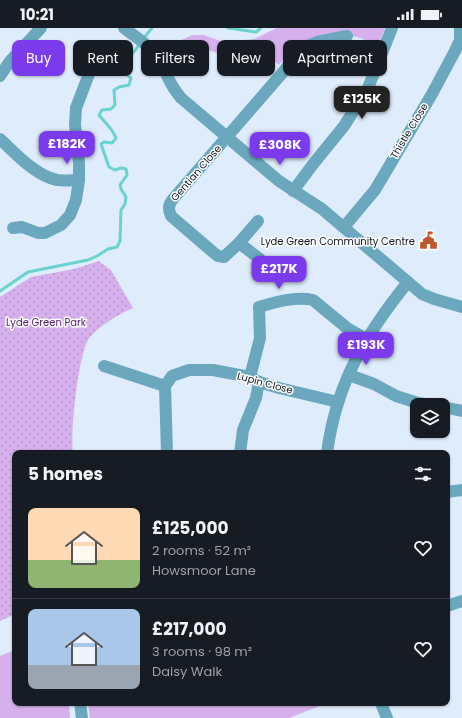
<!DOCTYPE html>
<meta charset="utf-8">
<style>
body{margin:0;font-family:Poppins,sans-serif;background:#20242c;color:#f1f3f6;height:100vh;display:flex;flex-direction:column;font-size:15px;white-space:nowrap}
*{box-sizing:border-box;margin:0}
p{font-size:13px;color:#9ea1a6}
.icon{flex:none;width:22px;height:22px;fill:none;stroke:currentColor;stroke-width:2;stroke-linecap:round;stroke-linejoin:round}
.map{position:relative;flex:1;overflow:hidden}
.drawer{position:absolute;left:12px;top:422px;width:438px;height:256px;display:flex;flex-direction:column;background:#171b24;border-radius:8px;box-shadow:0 1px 3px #0004}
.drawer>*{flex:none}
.guide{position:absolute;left:12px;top:12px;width:438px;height:36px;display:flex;gap:8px}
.fabs{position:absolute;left:410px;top:370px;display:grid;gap:8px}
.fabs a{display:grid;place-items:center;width:40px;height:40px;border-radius:8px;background:#171b24;box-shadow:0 1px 3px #0004;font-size:20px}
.price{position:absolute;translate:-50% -34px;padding:0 9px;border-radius:8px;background:#7c3aed;color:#fff;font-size:13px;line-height:26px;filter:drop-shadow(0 1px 2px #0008)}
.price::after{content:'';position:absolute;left:50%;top:24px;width:12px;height:9px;margin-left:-6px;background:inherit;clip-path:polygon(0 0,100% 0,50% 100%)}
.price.selected{background:#222;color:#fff}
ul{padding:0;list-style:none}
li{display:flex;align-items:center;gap:12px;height:100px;padding:0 16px}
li+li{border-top:1px solid #363941}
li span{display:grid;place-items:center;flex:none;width:112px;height:80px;border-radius:8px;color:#555}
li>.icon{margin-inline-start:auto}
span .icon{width:48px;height:48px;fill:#fffc;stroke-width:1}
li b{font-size:17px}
h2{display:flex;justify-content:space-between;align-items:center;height:48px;padding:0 16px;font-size:17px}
.pill{padding:0 14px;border-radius:8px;background:#171b24;box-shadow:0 1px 3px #0004;font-size:14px;line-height:36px}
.pill.selected{background:#7c3aed;color:#fff}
.status{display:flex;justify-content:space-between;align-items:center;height:28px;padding:0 20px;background:#171b24;direction:ltr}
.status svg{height:11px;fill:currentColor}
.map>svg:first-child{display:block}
.grass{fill:#d6b0ec}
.park{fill:url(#park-dots)}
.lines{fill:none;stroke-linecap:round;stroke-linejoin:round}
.stream{stroke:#6ad2cf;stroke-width:3}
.minor{stroke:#6ba8be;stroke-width:12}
.labels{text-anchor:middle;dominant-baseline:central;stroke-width:3;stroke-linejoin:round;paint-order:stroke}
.street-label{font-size:10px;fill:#0d151d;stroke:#fff}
.poi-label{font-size:10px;fill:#0d151d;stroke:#fff;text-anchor:end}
.park-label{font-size:10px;fill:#54236c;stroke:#fff}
</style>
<div class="status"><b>10:21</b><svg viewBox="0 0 49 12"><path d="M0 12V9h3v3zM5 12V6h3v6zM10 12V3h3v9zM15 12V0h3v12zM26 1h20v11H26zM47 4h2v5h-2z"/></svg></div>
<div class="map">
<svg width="462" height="690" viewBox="0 0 462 690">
<defs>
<pattern id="park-dots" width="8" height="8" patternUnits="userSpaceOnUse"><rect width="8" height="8" fill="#d6b0ec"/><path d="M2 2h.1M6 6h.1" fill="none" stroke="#b696ca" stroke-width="1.8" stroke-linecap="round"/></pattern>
</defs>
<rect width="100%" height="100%" fill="#dfecfc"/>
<g class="grass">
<path d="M277,0H385L369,38L364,11L353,8L302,15L286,28L279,37L266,26L226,28L202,20L175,33L166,17L175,15L192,7H203L221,13H238L254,11Z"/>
<path d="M15,622V675H69L70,690H0V628Z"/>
<path d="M88,675H327L289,690H90Z"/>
</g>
<path class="park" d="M99,233L111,242L133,280C119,286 97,299 88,312C78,330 70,404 73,425H15V586L0,593V269L31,249L74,241Z"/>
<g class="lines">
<g class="stream">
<path d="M228,0L256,4L261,0"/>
<path d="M143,11L152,0"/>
<path d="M0,263L28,244L88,232L97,228L108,221L117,219L120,213L121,182L125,176L126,169L121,161L120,157L127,147L126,141L121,140L115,142L109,139L101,116L104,114L112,115L116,110C113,101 105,95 99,87L102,82L111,81L115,77L114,62L119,59L129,57L131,50L126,46L123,40L129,30L140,16"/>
</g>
<g class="minor">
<path d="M124,0C136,9 152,19 159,32C168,47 168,55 181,70L279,153L322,181L422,266L434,271L462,279"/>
<path d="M0,48L10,33L41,0"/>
<path d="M0,111C15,125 36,148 57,152C64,153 72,152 79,152"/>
<path d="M293,163L314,135L344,98L368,60L392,0"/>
<path d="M258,193L239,215L224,229L218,228L214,225L171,188C168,181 168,177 173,171L284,43L300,21L317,14L347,8"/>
<path d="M344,199L375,162L432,66L455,23L460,12V0"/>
<path d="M13,200L22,199L38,205H45L61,197L70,187L76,172L79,152V135L75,96L76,80L89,46"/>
<path d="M239,215L260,231"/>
<path d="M104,338L165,358L172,348L189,342H213L250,349L259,354L279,360L338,374"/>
<path d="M349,347L374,356L396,368L418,375L433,377"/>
<path d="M250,349L260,310L259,279C275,274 296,268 313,272L347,300L366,311"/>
<path d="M165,358L167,425"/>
<path d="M443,379L462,383"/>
<path d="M240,425L243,402L256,370L259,354"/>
<path d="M327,425C336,356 365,307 408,254"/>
<path d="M447,464L462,462"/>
<path d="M447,578L462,573"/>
<path d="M80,675L82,690"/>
<path d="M381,675L387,690"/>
</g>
</g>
<defs>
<symbol id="civic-bare" viewBox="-9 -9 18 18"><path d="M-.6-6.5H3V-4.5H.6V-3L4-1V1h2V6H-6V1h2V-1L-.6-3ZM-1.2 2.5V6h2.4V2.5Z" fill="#bf592d" stroke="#fff" stroke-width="2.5" paint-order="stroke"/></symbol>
</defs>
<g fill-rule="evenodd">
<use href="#civic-bare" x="416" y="200" width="25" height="25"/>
</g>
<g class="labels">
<g class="street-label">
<text transform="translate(409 103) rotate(-59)">Thistle Close</text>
<text transform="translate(196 145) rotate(-49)">Gentian Close</text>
<text transform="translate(265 355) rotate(15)">Lupin Close</text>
</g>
<g class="poi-label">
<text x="415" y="213">Lyde Green Community Centre</text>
</g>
<g class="park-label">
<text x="46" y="294">Lyde Green Park</text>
</g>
</g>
</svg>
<div class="fabs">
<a><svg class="icon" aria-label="layers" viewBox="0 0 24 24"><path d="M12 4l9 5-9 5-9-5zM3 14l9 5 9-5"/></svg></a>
</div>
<b class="price selected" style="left:362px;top:92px">£125K</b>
<b class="price" style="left:67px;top:137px">£182K</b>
<b class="price" style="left:280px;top:138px">£308K</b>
<b class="price" style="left:279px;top:262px">£217K</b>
<b class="price" style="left:366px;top:338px">£193K</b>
<div class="guide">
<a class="pill selected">Buy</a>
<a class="pill">Rent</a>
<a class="pill">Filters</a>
<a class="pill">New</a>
<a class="pill">Apartment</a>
</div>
<section class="drawer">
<h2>5 homes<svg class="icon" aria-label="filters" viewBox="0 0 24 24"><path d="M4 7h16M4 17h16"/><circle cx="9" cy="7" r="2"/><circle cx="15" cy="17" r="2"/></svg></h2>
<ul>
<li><span style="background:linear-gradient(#ffd9b3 65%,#8fb573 0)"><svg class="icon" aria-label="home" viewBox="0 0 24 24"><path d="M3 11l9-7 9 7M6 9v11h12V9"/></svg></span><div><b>£125,000</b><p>2 rooms · 52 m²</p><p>Howsmoor Lane</p></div><svg class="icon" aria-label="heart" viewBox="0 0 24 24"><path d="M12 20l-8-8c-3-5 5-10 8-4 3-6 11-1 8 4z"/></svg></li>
<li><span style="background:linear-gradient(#a9c7e8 70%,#9aa5b1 0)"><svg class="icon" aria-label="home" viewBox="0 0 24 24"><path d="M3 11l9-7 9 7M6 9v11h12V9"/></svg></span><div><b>£217,000</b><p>3 rooms · 98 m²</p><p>Daisy Walk</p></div><svg class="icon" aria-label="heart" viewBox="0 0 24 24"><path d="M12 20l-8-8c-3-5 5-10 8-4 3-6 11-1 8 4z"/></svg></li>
</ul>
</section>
</div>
